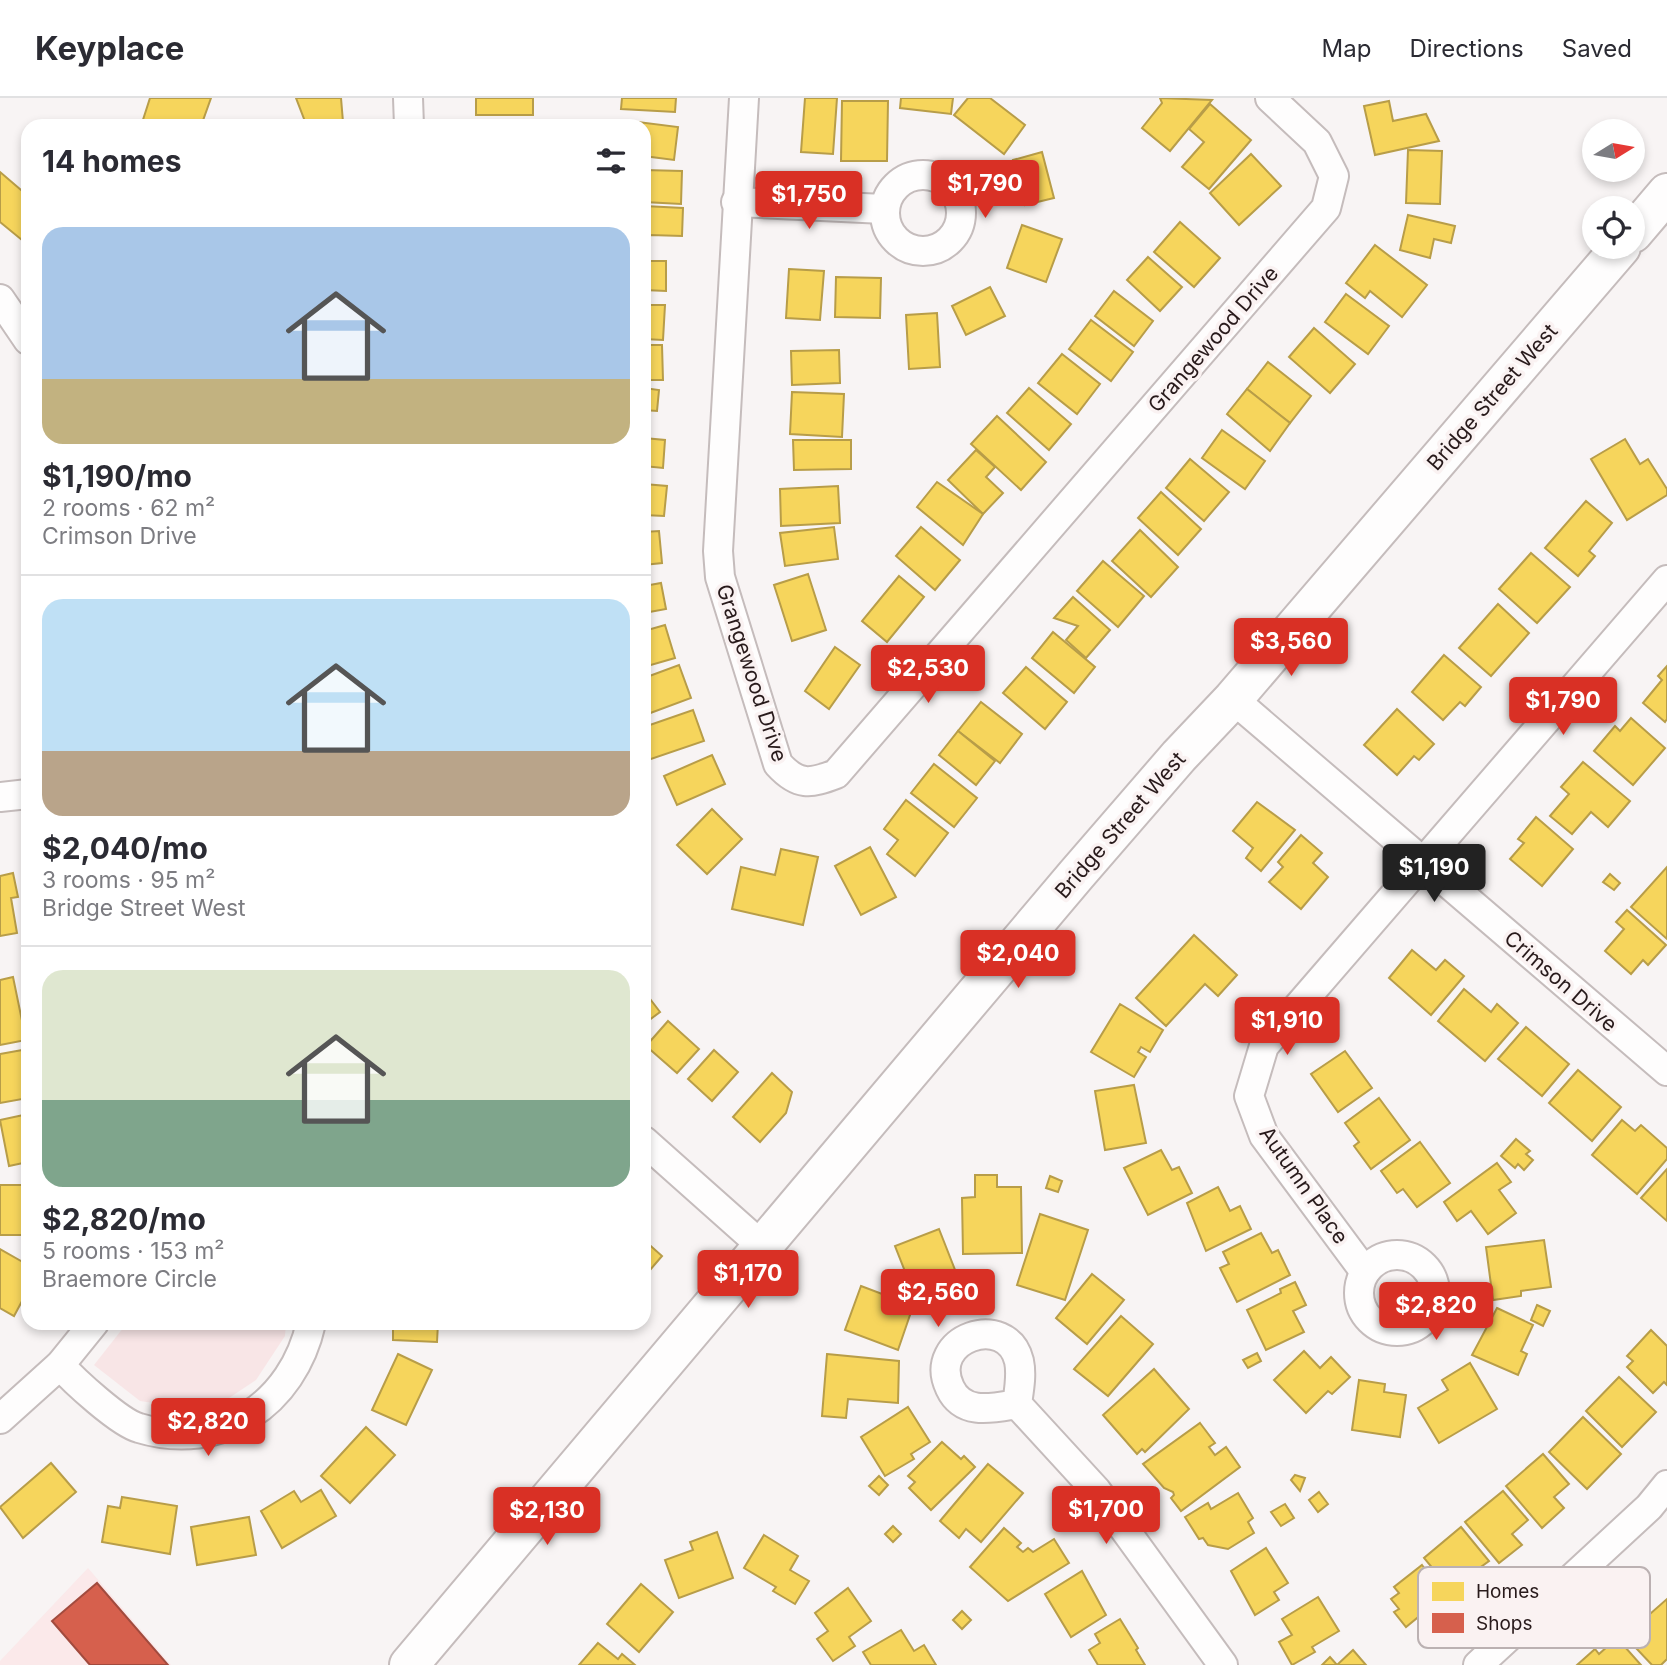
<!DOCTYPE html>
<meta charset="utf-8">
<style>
body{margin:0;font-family:Inter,sans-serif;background:#f7f7f7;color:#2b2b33;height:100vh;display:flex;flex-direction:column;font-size:26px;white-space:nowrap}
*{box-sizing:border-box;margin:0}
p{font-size:23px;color:#7c7c81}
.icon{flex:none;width:38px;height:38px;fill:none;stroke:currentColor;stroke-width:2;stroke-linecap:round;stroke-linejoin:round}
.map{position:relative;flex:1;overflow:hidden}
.panel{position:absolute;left:21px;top:21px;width:630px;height:1211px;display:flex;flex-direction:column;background:#fff;border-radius:21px;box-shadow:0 4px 10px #0003}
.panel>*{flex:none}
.needle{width:46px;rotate:79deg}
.tools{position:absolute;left:1582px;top:21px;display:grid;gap:14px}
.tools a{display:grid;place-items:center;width:63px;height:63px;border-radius:50%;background:#fff;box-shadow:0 4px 10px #0003;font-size:35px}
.price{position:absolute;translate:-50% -60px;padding:0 16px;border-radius:7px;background:#d93025;color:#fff;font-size:23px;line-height:46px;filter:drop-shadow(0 2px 4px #0008)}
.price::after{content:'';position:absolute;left:50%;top:42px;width:21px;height:16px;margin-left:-10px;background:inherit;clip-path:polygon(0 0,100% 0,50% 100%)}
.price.selected{background:#222;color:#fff}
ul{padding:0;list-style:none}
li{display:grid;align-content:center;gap:14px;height:371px;padding:0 21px}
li+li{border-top:2px solid #e1e1e2}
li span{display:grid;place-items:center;height:217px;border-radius:21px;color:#555}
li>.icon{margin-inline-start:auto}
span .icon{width:126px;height:126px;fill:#fffc;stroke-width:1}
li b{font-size:30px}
h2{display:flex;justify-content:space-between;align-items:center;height:84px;padding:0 21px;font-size:30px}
header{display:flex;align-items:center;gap:42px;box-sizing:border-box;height:98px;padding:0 35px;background:#fff;border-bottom:2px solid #e1e1e2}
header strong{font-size:33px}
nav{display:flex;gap:38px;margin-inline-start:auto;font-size:24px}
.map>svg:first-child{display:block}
.built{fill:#fbe9ea}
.green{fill:#f8e5e6}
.homes{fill:#f6d55c;stroke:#b89d48;stroke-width:2}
.shops{fill:#d6604d;stroke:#a24b3e;stroke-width:2}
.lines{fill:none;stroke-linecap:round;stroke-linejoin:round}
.minor-casing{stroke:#c5bcbc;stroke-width:32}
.secondary-casing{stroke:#c5bcbc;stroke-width:42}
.minor{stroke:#fefdfd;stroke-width:28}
.secondary{stroke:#fefdfd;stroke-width:38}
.labels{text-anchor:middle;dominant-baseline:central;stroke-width:7;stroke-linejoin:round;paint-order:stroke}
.street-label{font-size:21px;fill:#281a1b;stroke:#faf2f2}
.key{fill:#faf2f2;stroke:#bbb1b2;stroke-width:2}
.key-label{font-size:19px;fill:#281a1b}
</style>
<header>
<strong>Keyplace</strong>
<nav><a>Map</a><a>Directions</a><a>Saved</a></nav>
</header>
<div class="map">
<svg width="1667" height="1567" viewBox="0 0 1667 1567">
<rect width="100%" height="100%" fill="#f8f4f4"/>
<path class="built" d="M88,1470L171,1567H0V1563Z"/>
<path class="green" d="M127,1225H286L285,1238L256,1282L223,1304L187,1310L140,1303L94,1267Z"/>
<g class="homes">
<path d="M150,0H211L201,28H141Z"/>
<path d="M341,0L343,24L306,26L296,0Z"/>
<rect x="476" y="0" width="57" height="17"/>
<path d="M622,0H676L675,14L621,11Z"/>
<path d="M805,0H837L833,56L801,54Z"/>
<path d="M901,0H953L951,16L900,10Z"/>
<path d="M968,0H990L1025,27L1004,56L954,17Z"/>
<path d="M1160,0L1212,2L1170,53L1142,30L1162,5Z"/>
<path d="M842,3H888L887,63H841Z"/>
<path d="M1389,3L1393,23L1426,16L1439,43L1375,57L1364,8Z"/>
<path d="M1210,6L1251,42L1209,91L1182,69L1204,44L1189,31Z"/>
<path d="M622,22L678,29L674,62L644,58V28H621Z"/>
<path d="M1408,52L1442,53L1440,106L1406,105Z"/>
<path d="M1042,54L1054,100L1025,107L1013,62Z"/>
<path d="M1251,56L1281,88L1239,127L1210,95Z"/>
<path d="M644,72L682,73L681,106L644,104Z"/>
<path d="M0,74L28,98V147L0,124Z"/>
<path d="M644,108L683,110L682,138L650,137V143H644Z"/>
<path d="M1408,117L1455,128L1451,145L1434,141L1430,160L1400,152Z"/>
<path d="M1180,124L1220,160L1194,189L1154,154Z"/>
<path d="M1022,127L1062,141L1046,184L1007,170Z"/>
<path d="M1375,147L1427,187L1402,219L1370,193L1365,200L1346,185Z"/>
<path d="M1148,159L1182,189L1160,213L1127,182Z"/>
<path d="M644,163H666V193L644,192Z"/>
<path d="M789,171L824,173L820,222L786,220Z"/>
<path d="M836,179L881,180L880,220L835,219Z"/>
<path d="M990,189L1005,218L966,237L952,208Z"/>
<path d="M1114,193L1153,223L1134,248L1095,218Z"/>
<path d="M1346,196L1389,228L1368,256L1325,224Z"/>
<path d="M644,207H665L663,242L644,241Z"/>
<path d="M937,215L940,269L909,271L906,217Z"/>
<path d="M1091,222L1133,254L1111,283L1069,251Z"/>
<path d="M1314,230L1355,266L1330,295L1289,259Z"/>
<path d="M644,247H662L663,282H644Z"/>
<path d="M839,252L840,285L792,287L791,253Z"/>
<path d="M1062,256L1100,286L1077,316L1038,285Z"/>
<path d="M1268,264L1311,298L1290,325L1247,291Z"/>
<path d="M644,290L659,292L657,313L644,312Z"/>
<path d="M1029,290L1071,326L1049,352L1007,315Z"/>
<path d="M1247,291L1290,325L1270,353L1227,316Z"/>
<path d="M792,294L844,296L842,339L790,336Z"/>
<path d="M997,318L1046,364L1021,392L971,346Z"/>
<path d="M1222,332L1265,363L1245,391L1202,360Z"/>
<path d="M644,340L665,342L663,370L644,368Z"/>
<path d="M1625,341L1640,366L1648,361L1667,391V397L1627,422L1591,361Z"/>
<path d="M793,342H851V371L794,372Z"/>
<path d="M976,352L995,369L986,379L1003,395L983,416L948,382Z"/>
<path d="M1190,361L1229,394L1204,423L1166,390Z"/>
<path d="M937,384L983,416L963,447L917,409Z"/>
<path d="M644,386L667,388L664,418L644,417Z"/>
<path d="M838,388L840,425L781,428L780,391Z"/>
<path d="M1161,394L1201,431L1178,457L1138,420Z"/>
<path d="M1586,403L1612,425L1589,453L1595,458L1578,478L1545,450Z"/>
<path d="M834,429L838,461L785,468L780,435Z"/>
<path d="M921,429L960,462L935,492L896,458Z"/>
<path d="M1140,432L1178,469L1151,499L1112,463Z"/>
<path d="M659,433L662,465L644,467V434Z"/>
<path d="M1531,455L1570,489L1537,525L1499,491Z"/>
<path d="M1103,463L1144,498L1118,529L1077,493Z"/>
<path d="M808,476L826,532L792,543L774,487Z"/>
<path d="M899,478L924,499L887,544L862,523Z"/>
<path d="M661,485L666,511L644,515V488Z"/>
<path d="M1073,499L1110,532L1086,560L1066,542L1078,528L1054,520Z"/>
<path d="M1498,506L1529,535L1491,578L1459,550Z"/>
<path d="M665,527L675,560L644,569V533Z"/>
<path d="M1053,534L1095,569L1074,595L1032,560Z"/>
<path d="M835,549L860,567L829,611L805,593Z"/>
<path d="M1444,557L1481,589L1465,608L1460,604L1443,622L1412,594Z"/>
<path d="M679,567L691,600L645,617L644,580Z"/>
<path d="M1667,568V621L1665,624L1643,605L1662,582L1658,578Z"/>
<path d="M1026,569L1067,604L1045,631L1003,595Z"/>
<path d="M981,604L1022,636L1000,665L958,633Z"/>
<path d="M1397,611L1434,646L1419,662L1414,658L1397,677L1364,647Z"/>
<path d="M693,612L704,643L648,662L644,650V629Z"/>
<path d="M1631,620L1665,650L1633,687L1594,653L1615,628L1620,633Z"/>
<path d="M958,633L995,663L976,687L939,657Z"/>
<path d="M712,657L725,686L677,707L664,678Z"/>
<path d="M1583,664L1630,703L1608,729L1591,714L1572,736L1550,718L1569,696L1561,689Z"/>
<path d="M934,666L977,700L954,729L911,695Z"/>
<path d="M906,702L948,735L915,778L887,756L898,742L884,731Z"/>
<path d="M1257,704L1295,732L1261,773L1246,760L1253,750L1233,733Z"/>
<path d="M712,711L742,741L707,776L677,747Z"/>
<path d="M1536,719L1573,751L1542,788L1510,761L1524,745L1518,741Z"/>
<path d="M1301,737L1322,755L1313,765L1328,779L1301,811L1269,784L1283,769L1278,764Z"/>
<path d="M870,749L896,799L861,817L835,768Z"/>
<path d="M781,751L818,759L803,827L732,811L741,769L775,777Z"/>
<path d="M1667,769V841L1631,809Z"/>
<path d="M13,775L18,799L11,800L17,835L0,838V778Z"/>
<path d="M1610,776L1620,785L1614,792L1603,784Z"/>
<path d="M1627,812L1666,847L1648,867L1643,862L1631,876L1605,853L1624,831L1616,824Z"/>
<path d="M1194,837L1237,877L1218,898L1205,886L1166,928L1136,900Z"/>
<path d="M1412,852L1436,872L1445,862L1464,878L1431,917L1389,880Z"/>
<path d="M13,879L26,942L0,947V882Z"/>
<path d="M1464,891L1491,914L1497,906L1518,925L1485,963L1438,923Z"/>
<path d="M644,893L660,914L644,926Z"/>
<path d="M1120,906L1163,932L1150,954L1141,949L1138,954L1146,959L1134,979L1091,954Z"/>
<path d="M668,923L699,951L677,975L646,948Z"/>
<path d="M1526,929L1569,966L1542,998L1498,961Z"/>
<path d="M28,951V1000L0,1005V956Z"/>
<path d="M714,952L738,974L712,1003L688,981Z"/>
<path d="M1345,953L1372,990L1338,1014L1311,976Z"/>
<path d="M1578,972L1621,1009L1592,1043L1549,1005Z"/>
<path d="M772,975L792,994L786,1015L760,1044L733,1019Z"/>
<path d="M1134,987L1146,1045L1105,1052L1095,993Z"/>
<path d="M1379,1000L1410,1042L1371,1071L1354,1048L1359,1044L1345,1025Z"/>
<path d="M28,1016V1064L9,1068L0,1022Z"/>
<path d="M1622,1022L1635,1033L1641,1027L1667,1050V1061L1637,1096L1592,1057Z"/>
<path d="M1516,1041L1530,1053L1526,1056L1533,1062L1524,1072L1518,1066L1515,1070L1501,1058Z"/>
<path d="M1420,1044L1450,1085L1417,1109L1403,1091L1397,1095L1381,1073Z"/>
<path d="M1161,1052L1172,1072L1179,1069L1192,1095L1148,1117L1124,1070Z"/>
<path d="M1497,1065L1511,1084L1499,1092L1516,1115L1488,1136L1471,1113L1457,1123L1444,1104Z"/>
<path d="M1667,1071V1123L1641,1100Z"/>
<path d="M975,1077H997V1089H1021L1022,1155L963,1156L962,1100L975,1099Z"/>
<path d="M1050,1078L1062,1083L1058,1094L1046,1090Z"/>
<rect x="0" y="1087" width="28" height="50"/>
<path d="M1218,1089L1230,1113L1240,1108L1251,1131L1206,1153L1187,1105Z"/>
<path d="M1040,1116L1088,1132L1065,1202L1017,1187Z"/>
<path d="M939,1131L959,1182L922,1200L913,1179L908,1181L895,1148Z"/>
<path d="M1261,1135L1272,1155L1278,1152L1290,1177L1237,1204L1220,1170L1229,1166L1223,1154Z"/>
<path d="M644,1142L662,1158L644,1179Z"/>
<path d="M1544,1142L1551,1189L1521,1193V1198L1493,1202L1486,1149Z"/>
<path d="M0,1151L28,1167V1192L14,1218L0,1210Z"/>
<path d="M1092,1176L1124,1202L1087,1246L1056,1220Z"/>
<path d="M1295,1184L1306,1207L1293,1213L1304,1234L1266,1252L1247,1212L1281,1195L1280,1191Z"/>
<path d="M861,1188L893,1200L891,1205L911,1214L898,1252L845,1232Z"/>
<path d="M1537,1207L1550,1213L1543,1228L1531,1222Z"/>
<path d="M1497,1210L1533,1227L1521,1253L1527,1256L1518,1277L1472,1257Z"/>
<path d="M1121,1218L1153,1246L1108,1298L1074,1271Z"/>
<path d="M393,1225H438L437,1244L393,1242Z"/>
<path d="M1651,1232L1667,1248V1287L1664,1284L1653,1295L1627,1269L1633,1263L1627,1258Z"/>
<path d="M1304,1253L1320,1270L1331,1259L1350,1279L1332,1296L1328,1293L1306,1315L1274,1282Z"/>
<path d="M1257,1255L1261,1263L1248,1270L1243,1262Z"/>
<path d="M398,1256L432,1272L406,1327L372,1312Z"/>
<path d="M827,1256L899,1263L898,1305L848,1301L846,1320L822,1318Z"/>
<path d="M1470,1265L1497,1311L1439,1345L1418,1310L1448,1292L1442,1282Z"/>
<path d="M1154,1271L1189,1311L1145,1354L1142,1351L1137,1356L1103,1317Z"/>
<path d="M1619,1279L1656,1314L1622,1349L1586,1313Z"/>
<path d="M1359,1282L1385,1286L1384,1294L1406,1297L1400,1339L1352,1332Z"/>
<path d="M908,1309L930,1344L911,1356L914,1361L885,1378L861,1339Z"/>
<path d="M1583,1319L1621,1356L1587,1391L1549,1354Z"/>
<path d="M1200,1325L1215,1345L1209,1349L1215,1357L1226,1349L1240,1369L1181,1413L1171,1400L1174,1397L1173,1394L1164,1390L1143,1366Z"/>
<path d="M366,1329L395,1357L350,1405L321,1378Z"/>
<path d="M942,1344L961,1361L964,1358L975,1369L931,1412L909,1390L915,1384L908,1378Z"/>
<path d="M1543,1356L1569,1386L1554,1399L1564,1410L1542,1430L1506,1388Z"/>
<path d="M51,1365L76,1394L23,1440L0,1409Z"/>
<path d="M988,1366L1023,1395L981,1444L966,1431L959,1440L940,1423Z"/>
<path d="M1295,1377L1305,1380L1300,1393L1291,1382Z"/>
<path d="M879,1378L888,1387L879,1397L869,1388Z"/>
<path d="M321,1392L336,1418L282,1450L261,1413L294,1393L301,1404Z"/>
<path d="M1503,1393L1528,1422L1512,1436L1522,1447L1499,1465L1465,1424Z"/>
<path d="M1319,1394L1328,1406L1318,1414L1309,1402Z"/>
<path d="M1238,1395L1253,1420L1248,1424L1254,1435L1228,1451L1208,1447L1203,1440L1199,1441L1185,1419L1208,1405L1211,1411Z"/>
<path d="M122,1399L177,1408L170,1456L102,1444L108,1408L120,1410Z"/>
<path d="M1285,1406L1294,1420L1281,1428L1271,1414Z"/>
<path d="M249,1419L256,1457L197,1467L191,1429Z"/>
<path d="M893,1428L901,1436L893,1444L885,1436Z"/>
<path d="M1461,1429L1489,1463L1474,1474L1481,1483L1459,1502L1424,1460Z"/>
<path d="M1004,1430L1021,1445L1017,1449L1023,1454L1028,1450L1033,1454L1054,1441L1069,1465L1008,1503L970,1469Z"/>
<path d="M717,1434L733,1480L679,1500L665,1462L693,1452L690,1444Z"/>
<path d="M764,1437L798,1458L790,1472L809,1483L795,1506L773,1493L776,1489L744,1470Z"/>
<path d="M1266,1450L1288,1485L1274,1494L1279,1502L1255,1517L1231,1473Z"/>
<path d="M1422,1467L1454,1508L1430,1527L1422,1516L1406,1529L1394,1514L1399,1511L1391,1501L1399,1495L1394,1489Z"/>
<path d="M1082,1473L1106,1517L1071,1539L1045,1496Z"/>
<path d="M641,1486L673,1514L639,1554L607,1526Z"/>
<path d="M848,1490L871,1523L849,1539L855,1548L833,1563L817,1541L828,1533L815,1515Z"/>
<path d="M1318,1499L1339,1533L1312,1549L1315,1554L1292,1567L1279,1544L1292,1537L1282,1521Z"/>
<path d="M1667,1501V1561L1661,1567H1652L1618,1531L1642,1508L1650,1516Z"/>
<path d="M962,1513L971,1522L962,1531L953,1522Z"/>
<path d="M1120,1521L1138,1550L1136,1552L1145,1567H1098L1089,1552L1100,1545L1095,1536Z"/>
<path d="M901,1532L914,1553L924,1547L936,1567H871L863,1554Z"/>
<path d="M1617,1540L1641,1567H1577L1595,1551L1599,1556Z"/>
<path d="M598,1545L618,1561L622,1556L635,1567H579Z"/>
<path d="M1353,1552L1366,1567H1322L1330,1559L1337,1567Z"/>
</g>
<path class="shops" d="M97,1485L168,1567H90L52,1523Z"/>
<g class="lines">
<defs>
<g id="minor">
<path d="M408,0L409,28"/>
<path d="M744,0L718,453L720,479L778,666C798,688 810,686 836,676L1326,110L1334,78L1317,44L1270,0"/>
<circle cx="923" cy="115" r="38"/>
<path d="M736,104L884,111"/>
<path d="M0,201L28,242"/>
<path d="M1233,601L1667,973"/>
<path d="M0,699L28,696"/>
<path d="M644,1043L762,1148"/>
<circle cx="1397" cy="1195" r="38"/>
<path d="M1365,1174L1264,1038L1249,998L1264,948L1667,482"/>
<path d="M60,1267C74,1283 120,1325 139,1330C221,1355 293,1306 311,1225"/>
<path d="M1017,1306C993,1310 963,1318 950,1290C926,1240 1007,1213 1019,1263C1022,1277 1019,1292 1017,1306L1096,1392L1223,1567"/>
<path d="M0,1321L60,1267L94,1225"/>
<path d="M1478,1567L1649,1409L1667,1387"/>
</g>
<g id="secondary">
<path d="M1633,135L1667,95"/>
<path d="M409,1567L1076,777L1179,658L1233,601L1621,149"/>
</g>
</defs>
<use href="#minor" class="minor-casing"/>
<use href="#secondary" class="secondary-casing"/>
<use href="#minor" class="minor"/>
<use href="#secondary" class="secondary"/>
</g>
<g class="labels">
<g class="street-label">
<text transform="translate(1213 241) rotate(-49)">Grangewood Drive</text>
<text transform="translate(1492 299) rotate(-49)">Bridge Street West</text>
<text transform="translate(752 575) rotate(72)">Grangewood Drive</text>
<text transform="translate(1120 727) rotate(-49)">Bridge Street West</text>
<text transform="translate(1561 883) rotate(41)">Crimson Drive</text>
<text transform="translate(1304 1087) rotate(55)">Autumn Place</text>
</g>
</g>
<rect x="1418" y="1469" width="232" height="81" rx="10" class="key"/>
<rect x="1432" y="1484" width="32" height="19" fill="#f6d55c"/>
<rect x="1432" y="1515" width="32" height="20" fill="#d6604d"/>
<g class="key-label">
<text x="1476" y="1500">Homes</text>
<text x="1476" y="1532">Shops</text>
</g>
</svg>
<div class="tools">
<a><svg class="needle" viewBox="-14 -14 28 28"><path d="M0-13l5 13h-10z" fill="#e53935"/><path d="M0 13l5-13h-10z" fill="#7c7c81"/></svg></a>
<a><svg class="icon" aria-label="locate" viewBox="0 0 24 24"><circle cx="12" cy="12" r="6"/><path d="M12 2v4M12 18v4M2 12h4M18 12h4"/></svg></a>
</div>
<b class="price" style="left:985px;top:122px">$1,790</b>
<b class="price" style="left:809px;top:133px">$1,750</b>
<b class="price" style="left:1291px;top:580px">$3,560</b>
<b class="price" style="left:928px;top:607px">$2,530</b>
<b class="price" style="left:1563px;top:639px">$1,790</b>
<b class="price selected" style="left:1434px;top:806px">$1,190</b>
<b class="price" style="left:1018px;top:892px">$2,040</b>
<b class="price" style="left:1287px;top:959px">$1,910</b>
<b class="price" style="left:748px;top:1212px">$1,170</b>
<b class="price" style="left:938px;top:1231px">$2,560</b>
<b class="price" style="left:1436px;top:1244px">$2,820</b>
<b class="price" style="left:208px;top:1360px">$2,820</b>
<b class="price" style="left:1106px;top:1448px">$1,700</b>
<b class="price" style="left:547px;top:1449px">$2,130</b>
<section class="panel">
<h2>14 homes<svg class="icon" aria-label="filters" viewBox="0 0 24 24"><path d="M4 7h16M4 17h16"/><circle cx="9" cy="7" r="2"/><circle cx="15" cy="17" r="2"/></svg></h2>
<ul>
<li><span style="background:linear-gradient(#a9c7e8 70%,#c2b280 0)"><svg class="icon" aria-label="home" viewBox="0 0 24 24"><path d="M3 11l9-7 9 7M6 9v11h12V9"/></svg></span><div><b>$1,190/mo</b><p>2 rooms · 62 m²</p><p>Crimson Drive</p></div></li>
<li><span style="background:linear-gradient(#bfe0f5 70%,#b9a48a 0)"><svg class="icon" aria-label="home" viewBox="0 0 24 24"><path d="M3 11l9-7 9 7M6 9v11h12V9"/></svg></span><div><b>$2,040/mo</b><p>3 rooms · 95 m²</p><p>Bridge Street West</p></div></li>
<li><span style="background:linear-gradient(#dfe7d0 60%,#7fa58c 0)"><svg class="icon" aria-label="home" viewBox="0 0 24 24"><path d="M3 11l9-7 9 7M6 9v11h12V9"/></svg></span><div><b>$2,820/mo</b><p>5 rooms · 153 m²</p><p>Braemore Circle</p></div></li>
</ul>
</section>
</div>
